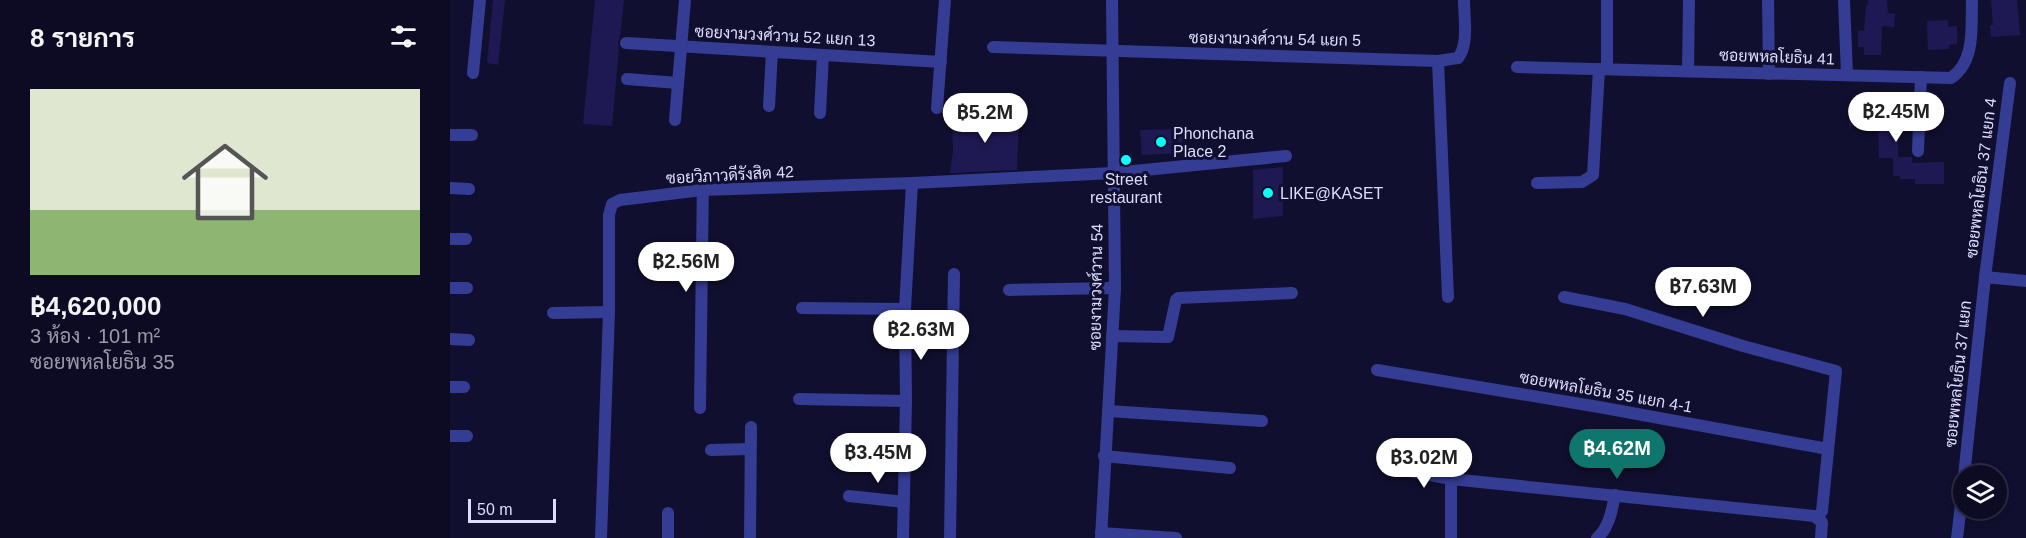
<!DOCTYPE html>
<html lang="th">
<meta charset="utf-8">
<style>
body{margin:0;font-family:Arial,Sarabun,sans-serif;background:#1b1930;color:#f1f3f6;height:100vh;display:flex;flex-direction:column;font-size:22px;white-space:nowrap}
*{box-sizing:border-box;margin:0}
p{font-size:20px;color:#9a9ba6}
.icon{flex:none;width:33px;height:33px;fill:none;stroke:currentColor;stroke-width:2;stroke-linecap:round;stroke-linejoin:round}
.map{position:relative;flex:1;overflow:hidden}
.panel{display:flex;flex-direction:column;background:#0d0b23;width:450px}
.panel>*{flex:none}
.controls{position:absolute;left:1503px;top:465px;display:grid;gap:12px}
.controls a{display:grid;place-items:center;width:54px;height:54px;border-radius:50%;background:#0d0b23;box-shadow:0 3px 9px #0003,0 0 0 2px #2d2b41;font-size:30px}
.scale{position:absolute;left:18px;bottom:15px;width:88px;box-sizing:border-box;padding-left:6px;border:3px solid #ddf;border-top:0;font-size:16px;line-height:21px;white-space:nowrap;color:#ddf;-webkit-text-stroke:4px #110f2f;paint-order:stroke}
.price{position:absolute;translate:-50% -51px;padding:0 14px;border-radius:21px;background:#fff;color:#222;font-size:20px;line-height:39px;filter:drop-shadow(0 2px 3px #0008)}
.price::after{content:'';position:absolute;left:50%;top:36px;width:18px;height:14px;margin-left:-9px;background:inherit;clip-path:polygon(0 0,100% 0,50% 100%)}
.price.selected{background:#0f766e;color:#fff}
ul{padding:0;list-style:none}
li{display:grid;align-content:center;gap:12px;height:318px;padding:0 30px}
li+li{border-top:2px solid #2d2b41}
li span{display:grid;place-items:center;height:186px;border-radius:0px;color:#555}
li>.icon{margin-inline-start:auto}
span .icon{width:108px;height:108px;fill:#fffc;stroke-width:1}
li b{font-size:26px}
h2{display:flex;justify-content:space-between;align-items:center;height:72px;padding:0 30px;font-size:26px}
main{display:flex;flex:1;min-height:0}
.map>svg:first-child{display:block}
.building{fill:#1e1952}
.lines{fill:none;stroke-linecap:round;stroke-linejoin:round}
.minor{stroke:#353c93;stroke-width:12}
.poi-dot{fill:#09fffc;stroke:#110f2f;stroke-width:2}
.labels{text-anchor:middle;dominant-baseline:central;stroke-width:6;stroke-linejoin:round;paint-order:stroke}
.street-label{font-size:16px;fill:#ddf;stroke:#110f2f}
.poi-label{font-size:16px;fill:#ddf;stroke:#110f2f;text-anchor:start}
</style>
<main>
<section class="panel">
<h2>8 รายการ<svg class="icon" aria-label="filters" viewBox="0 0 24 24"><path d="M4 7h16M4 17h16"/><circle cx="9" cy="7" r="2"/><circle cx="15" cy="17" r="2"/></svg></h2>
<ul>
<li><span style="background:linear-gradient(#dfe7d0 65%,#8fb573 0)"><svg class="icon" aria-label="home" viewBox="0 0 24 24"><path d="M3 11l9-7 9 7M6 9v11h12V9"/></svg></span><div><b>฿4,620,000</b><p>3 ห้อง · 101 m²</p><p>ซอยพหลโยธิน 35</p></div></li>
</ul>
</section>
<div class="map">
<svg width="1576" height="538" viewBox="0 0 1576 538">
<rect width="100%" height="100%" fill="#110f2f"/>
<g class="building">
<path d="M43,0H55L48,65L37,63Z"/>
<path d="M145,0H174L170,37L168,42L169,48L162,126L133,124Z"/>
<path d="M1418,0H1437L1438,13L1445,14L1444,27L1432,26L1431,55H1414V47H1408V30L1414,31L1416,5H1418Z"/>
<path d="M1541,0H1567L1570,35L1541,37L1540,25H1543Z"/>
<path d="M1498,20V27L1507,26V44L1499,45V49L1478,50L1477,21Z"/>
<path d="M1399,107H1444V109H1461V126H1448V157H1462V163L1494,162V184H1465V179H1450V176H1443V158H1429L1428,125L1399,126Z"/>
<path d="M569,114L567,170L500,173L503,151L502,119Z"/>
<path d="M732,129V153L692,155L690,130Z"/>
<path d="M682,154V163L672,164V155Z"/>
<path d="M833,167V216L803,219V170Z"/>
</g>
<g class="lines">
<g class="minor">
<path d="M1157,0V69"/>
<path d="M1318,0L1319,74"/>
<path d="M1394,0L1397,75"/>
<path d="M176,43L491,62"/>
<path d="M543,47L988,61L1008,58C1019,45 1014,17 1014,0"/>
<path d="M988,61L998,297"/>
<path d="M1067,67L1501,78C1526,61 1521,26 1522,0"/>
<path d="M1238,70L1239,0"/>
<path d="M23,73L30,0"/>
<path d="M177,79L228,83"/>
<path d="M319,106L322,52"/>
<path d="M487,108L495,0"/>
<path d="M370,113L373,55"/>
<path d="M225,120L235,0"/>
<path d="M0,135H22"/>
<path d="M1468,151L1471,77"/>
<path d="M1087,183L1132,182L1143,175L1149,69"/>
<path d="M0,188L19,189"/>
<path d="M0,239H16"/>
<path d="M1535,277L1576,281"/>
<path d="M0,288H17"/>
<path d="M559,290L665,288"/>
<path d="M1114,297L1175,309L1293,346L1386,371L1372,511L1368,517"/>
<path d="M352,308L455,309"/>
<path d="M103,313L159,312"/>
<path d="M662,336L718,337L726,300L728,298L842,293"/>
<path d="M0,339L19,340"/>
<path d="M927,370L1149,407L1378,449"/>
<path d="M0,387H14"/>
<path d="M349,399L456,401"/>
<path d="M250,408L253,179"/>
<path d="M658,411L812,421"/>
<path d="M0,436H17"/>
<path d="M261,450L300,449"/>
<path d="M654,456L780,468"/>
<path d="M954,470L1001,479"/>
<path d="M1514,476L1535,277L1560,83"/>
<path d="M399,496L454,502"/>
<path d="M651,533L726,538"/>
<path d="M151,538L159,312V215L162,204L170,200L252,190L462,183L664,173L836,156"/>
<path d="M218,538V513"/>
<path d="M300,538L301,427"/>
<path d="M453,538L456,401L455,309L462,183"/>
<path d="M500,538L504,274"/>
<path d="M651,538L665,288L662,0"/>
<path d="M1001,538V479L1364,516L1372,522L1371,538"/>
<path d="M1147,538C1159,528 1162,510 1165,495"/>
<path d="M1507,538L1514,480"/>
</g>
</g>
<g class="poi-dot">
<circle cx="711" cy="142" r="6"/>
<circle cx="676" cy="160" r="6"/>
<circle cx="818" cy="193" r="6"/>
</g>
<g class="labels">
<g class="street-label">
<text transform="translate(335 36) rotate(3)">ซอยงามวงศ์วาน 52 แยก 13</text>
<text transform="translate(825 39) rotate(1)">ซอยงามวงศ์วาน 54 แยก 5</text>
<text transform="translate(1327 57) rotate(2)">ซอยพหลโยธิน 41</text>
<text transform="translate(280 175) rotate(-3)">ซอยวิภาวดีรังสิต 42</text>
<text transform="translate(1531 178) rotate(-83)">ซอยพหลโยธิน 37 แยก 4</text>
<text transform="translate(646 287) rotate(-89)">ซอยงามวงศ์วาน 54</text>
<text transform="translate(1508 374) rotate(-84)">ซอยพหลโยธิน 37 แยก</text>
<text transform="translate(1156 392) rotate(10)">ซอยพหลโยธิน 35 แยก 4-1</text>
</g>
<g class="poi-label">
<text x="723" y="133">Phonchana<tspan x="723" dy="18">Place 2</tspan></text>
<text x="676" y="179" text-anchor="middle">Street<tspan x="676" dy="18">restaurant</tspan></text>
<text x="830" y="193">LIKE@KASET</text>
</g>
</g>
</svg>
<div class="controls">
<a><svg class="icon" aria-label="layers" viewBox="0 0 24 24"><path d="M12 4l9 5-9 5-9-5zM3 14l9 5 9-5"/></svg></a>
</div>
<div class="scale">50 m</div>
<b class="price" style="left:1446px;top:143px">฿2.45M</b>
<b class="price" style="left:535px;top:144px">฿5.2M</b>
<b class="price" style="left:236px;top:293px">฿2.56M</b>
<b class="price" style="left:1253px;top:318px">฿7.63M</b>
<b class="price" style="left:471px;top:361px">฿2.63M</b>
<b class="price selected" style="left:1167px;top:480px">฿4.62M</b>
<b class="price" style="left:428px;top:484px">฿3.45M</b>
<b class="price" style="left:974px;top:489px">฿3.02M</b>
</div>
</main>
